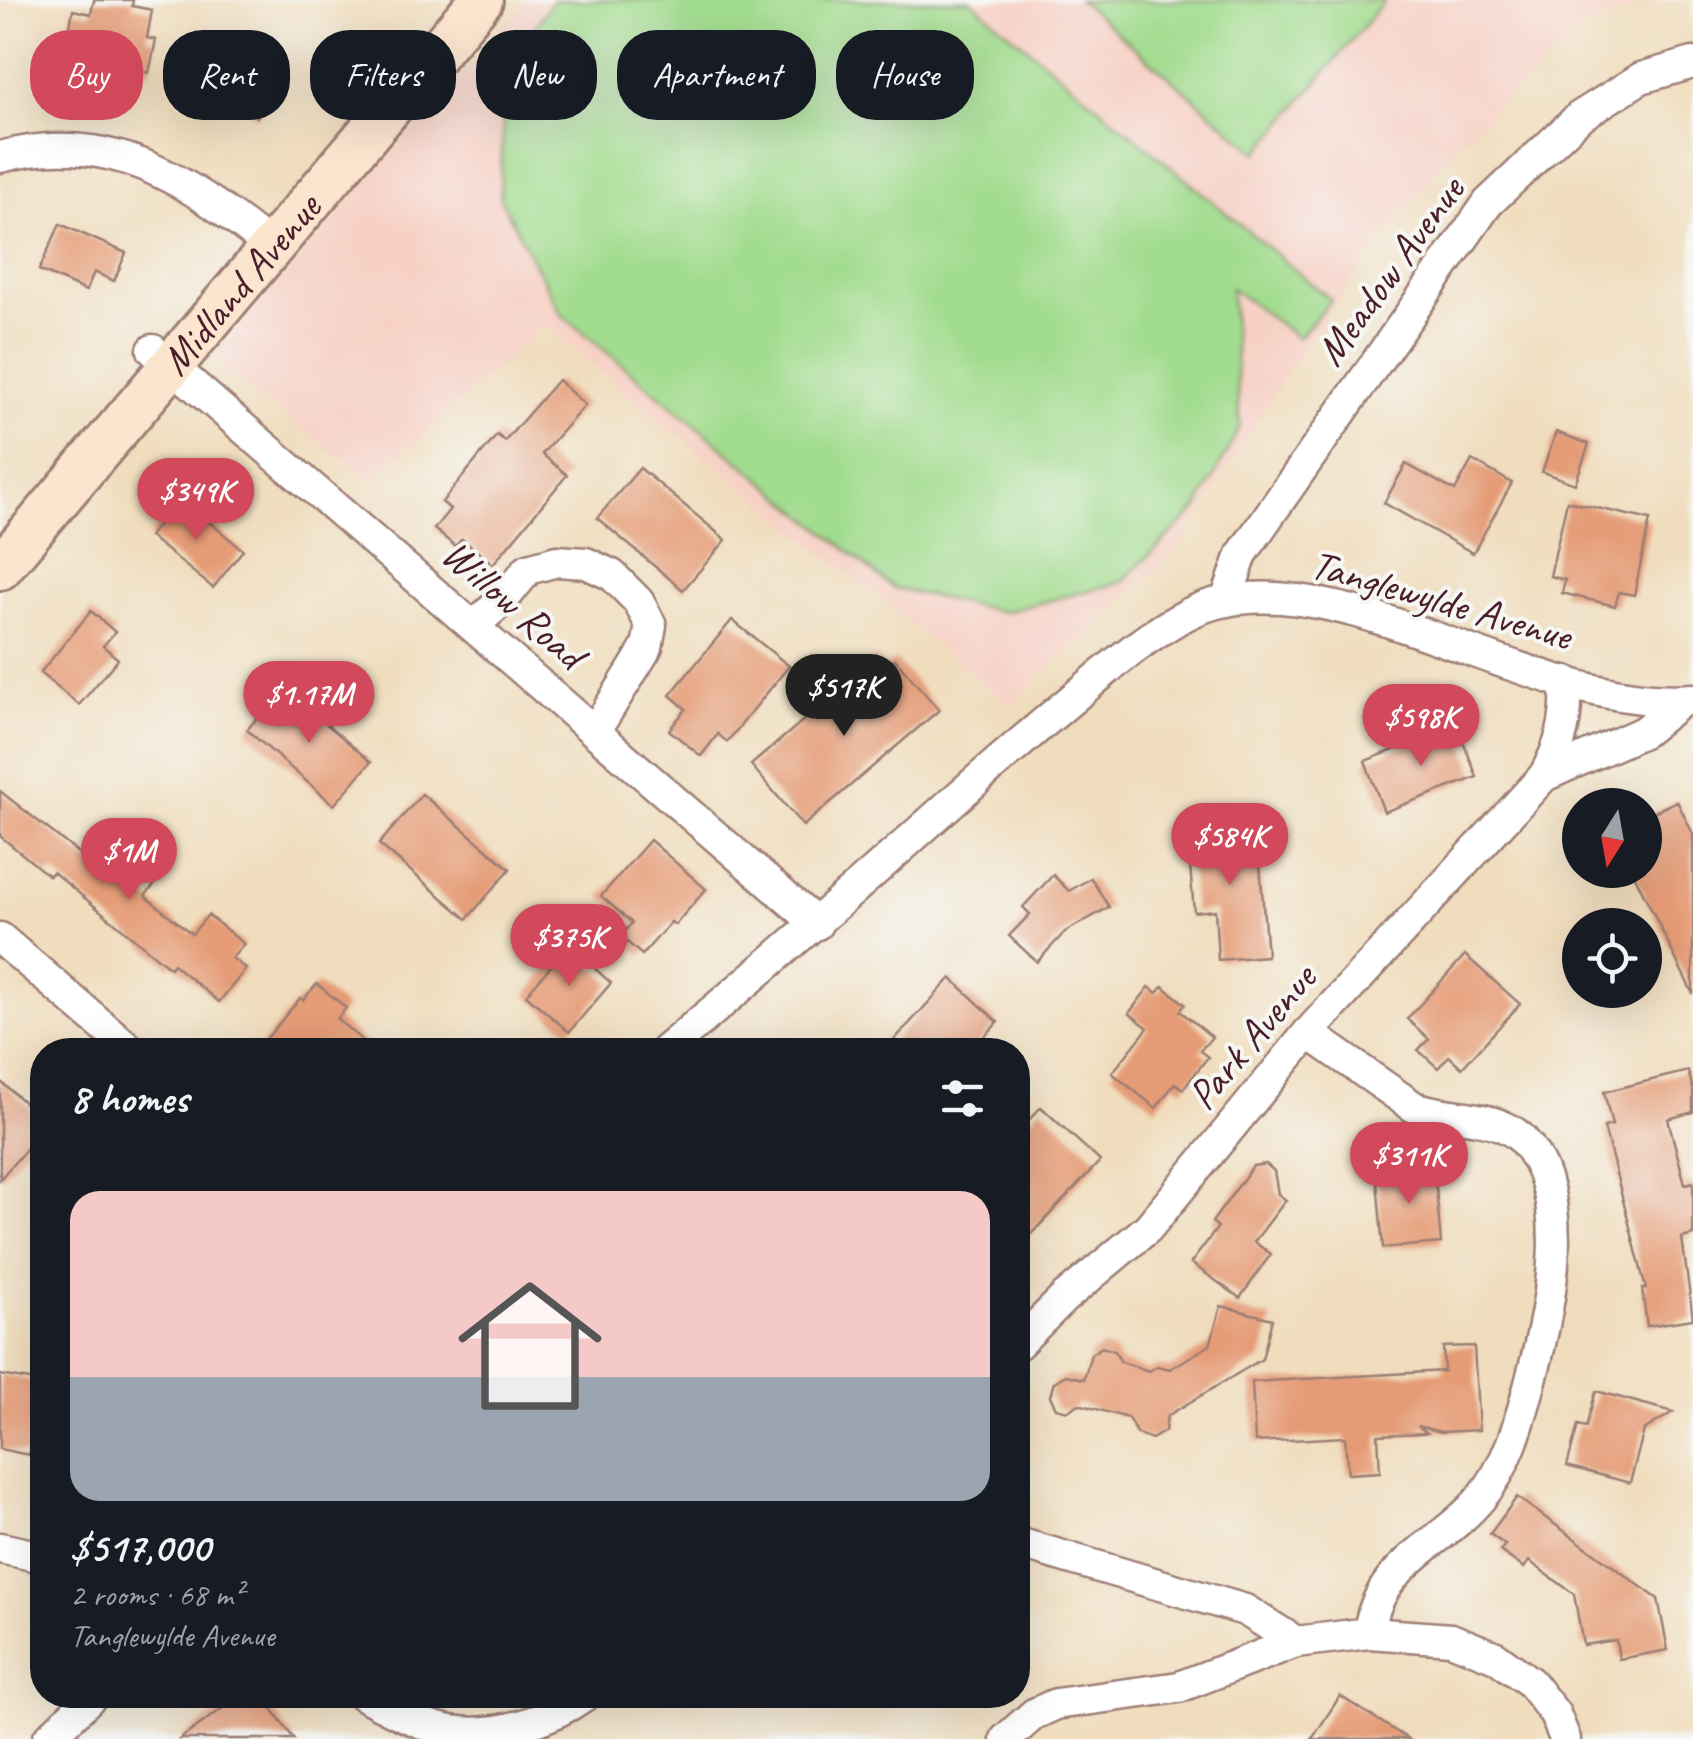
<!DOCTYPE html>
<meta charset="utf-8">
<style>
body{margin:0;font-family:Caveat,sans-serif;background:#20242c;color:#f1f3f6;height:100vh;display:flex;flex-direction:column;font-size:38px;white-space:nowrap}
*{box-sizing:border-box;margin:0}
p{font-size:32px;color:#9ea1a6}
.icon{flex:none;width:55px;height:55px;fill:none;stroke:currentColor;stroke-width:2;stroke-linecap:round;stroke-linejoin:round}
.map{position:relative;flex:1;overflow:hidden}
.details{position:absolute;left:30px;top:1038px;width:1000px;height:670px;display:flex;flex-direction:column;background:#171b24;border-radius:40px;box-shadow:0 10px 40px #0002}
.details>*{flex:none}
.hud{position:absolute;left:30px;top:30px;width:1000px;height:90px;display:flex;gap:20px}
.needle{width:65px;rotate:191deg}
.controls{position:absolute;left:1562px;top:788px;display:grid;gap:20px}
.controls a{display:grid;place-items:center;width:100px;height:100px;border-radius:50%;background:#171b24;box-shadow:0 10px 40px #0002;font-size:50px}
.price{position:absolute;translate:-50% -85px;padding:0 22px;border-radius:35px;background:#d1495b;color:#fff;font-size:32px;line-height:65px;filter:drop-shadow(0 2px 5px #0008)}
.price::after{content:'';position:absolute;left:50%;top:60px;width:30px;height:22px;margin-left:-15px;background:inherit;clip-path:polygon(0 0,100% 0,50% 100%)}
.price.current{background:#222;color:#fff}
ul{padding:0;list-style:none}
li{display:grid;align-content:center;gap:20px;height:530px;padding:0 40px}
li span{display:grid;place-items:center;height:310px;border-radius:30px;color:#555}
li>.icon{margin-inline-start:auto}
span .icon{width:180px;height:180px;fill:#fffc;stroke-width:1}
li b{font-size:42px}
h2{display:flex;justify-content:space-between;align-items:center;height:120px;padding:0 40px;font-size:42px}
.pill{padding:0 35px;border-radius:40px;background:#171b24;box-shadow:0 10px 40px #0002;font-size:35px;line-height:90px}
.pill.current{background:#d1495b;color:#fff}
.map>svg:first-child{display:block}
.built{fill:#f7d1c6}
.green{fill:#a2dc8f;stroke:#767e5d;stroke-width:2.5}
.building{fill:#e59b76}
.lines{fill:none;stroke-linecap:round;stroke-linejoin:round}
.street-casing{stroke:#9d7e74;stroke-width:35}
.secondary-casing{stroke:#9d7e74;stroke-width:48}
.street{stroke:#fff;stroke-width:30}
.secondary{stroke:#fce5cf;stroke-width:42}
.labels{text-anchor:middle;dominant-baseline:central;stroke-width:8;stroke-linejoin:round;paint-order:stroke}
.street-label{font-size:42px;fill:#4a1f2b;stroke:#f6f6f2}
</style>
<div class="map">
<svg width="1693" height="1739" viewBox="0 0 1693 1739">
<rect width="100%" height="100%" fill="#f6f6f2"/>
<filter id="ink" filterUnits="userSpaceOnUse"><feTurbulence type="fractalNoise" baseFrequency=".01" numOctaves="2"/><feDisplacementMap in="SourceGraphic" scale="20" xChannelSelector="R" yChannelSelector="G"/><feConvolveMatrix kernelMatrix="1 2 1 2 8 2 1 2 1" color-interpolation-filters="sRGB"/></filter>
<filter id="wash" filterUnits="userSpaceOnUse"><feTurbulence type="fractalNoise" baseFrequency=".0048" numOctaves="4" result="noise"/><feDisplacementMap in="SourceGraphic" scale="40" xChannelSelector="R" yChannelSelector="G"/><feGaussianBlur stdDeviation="2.25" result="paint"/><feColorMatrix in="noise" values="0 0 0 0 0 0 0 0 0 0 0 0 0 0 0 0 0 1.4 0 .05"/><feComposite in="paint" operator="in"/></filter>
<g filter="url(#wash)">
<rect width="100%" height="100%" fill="#f0ddbd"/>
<path class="built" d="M527,0H1658L1584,27L1468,134L1402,211L1290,366L1180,547L1010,705L544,325L372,480L221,369L218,351Z"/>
<g class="green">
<path d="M553,0H970L1331,300L1298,338L1231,288L1240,427L1197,509L1122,582L1004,612L893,588L562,315L500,198L505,72Z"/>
<path d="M1079,0H1385L1258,153Z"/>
</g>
<g id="blocks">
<g class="building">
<path d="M94,0H133L132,6L152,10L147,38L156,40L149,73L114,66L116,58L66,48L73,10L91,14Z"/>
<path d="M242,47L285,78L257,117L214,85Z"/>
<path d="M60,224L126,253L114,281L94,272L86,291L39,270Z"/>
<path d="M558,380L585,405L542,454L567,475L493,564L462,539L455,546L434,529L450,509L442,502L497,435L505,441Z"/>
<path d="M1556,432L1589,444L1575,484L1542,472Z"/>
<path d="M1472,460L1512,483L1473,553L1384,503L1406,464L1455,491Z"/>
<path d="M640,468L726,540L683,590L597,518Z"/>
<path d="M180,498L243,550L213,588L149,536Z"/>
<path d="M1567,501L1650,520L1634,595L1619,592L1615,606L1562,593L1565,580L1550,576Z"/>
<path d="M91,611L115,632L103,646L118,659L79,705L40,673Z"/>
<path d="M732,620L789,666L727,742L718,734L701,756L669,730L686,709L670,695Z"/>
<path d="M875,659L884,669L895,659L939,710L803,826L751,765Z"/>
<path d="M283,687L371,762L334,805L247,730Z"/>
<path d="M1457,726L1477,777L1384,812L1365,761Z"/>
<path d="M0,791L106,875L128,849L161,877L145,896L192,934L208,915L244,944L232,958L246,969L219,1002L173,964L170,968L53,872L49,876L0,836Z"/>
<path d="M422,794L510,869L467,919L379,844Z"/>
<path d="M1677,801L1693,834V994L1632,870H1645V816Z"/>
<path d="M1257,825L1267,956L1218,960L1215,910L1194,912L1187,831Z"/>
<path d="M650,840L706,889L675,925L671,922L642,955L620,936L632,923L601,896Z"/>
<path d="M1053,875L1069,891L1091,878L1109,907L1065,932L1037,962L1009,936L1030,914L1023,907Z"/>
<path d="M569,945L611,983L569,1032L526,995Z"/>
<path d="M1465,955L1520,1004L1462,1068L1449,1056L1438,1068L1418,1050L1429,1039L1407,1019Z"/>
<path d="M951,978L998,1022L972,1050H885Z"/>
<path d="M317,984L346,1008L337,1019L374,1050H257L300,998L303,1000Z"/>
<path d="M1163,986L1185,1004L1180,1011L1212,1037L1200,1051L1208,1057L1183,1089L1175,1083L1156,1108L1112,1073L1148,1028L1129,1013L1149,987L1157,993Z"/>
<path d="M1688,1071L1693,1089V1112L1668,1119L1685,1184L1693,1182V1235L1682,1238L1693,1319L1647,1326L1642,1289H1646L1604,1127L1612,1125L1604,1092Z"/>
<path d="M0,1081L42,1118V1131L0,1179Z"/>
<path d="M1041,1107L1100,1161L1018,1248V1132Z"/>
<path d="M1266,1164L1274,1171L1278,1194L1286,1200L1254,1242L1271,1254L1240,1298L1191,1263L1218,1227L1212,1222L1253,1166Z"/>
<path d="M1434,1166L1441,1243L1383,1248L1376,1171Z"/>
<path d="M1221,1306L1272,1319L1262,1359L1167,1416L1165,1431L1152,1439L1137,1434L1128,1418L1079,1404L1068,1411L1056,1408L1050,1396L1054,1382L1066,1375L1084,1379L1091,1354L1102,1347L1114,1351L1121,1362L1149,1371L1157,1366L1170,1369L1210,1345Z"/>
<path d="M1474,1346L1479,1430L1441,1432L1418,1426L1427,1433L1378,1435L1380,1472L1348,1474L1345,1437L1255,1442L1252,1382L1444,1371L1443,1347Z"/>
<path d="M0,1375L42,1382L29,1455L0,1449Z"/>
<path d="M1596,1391L1673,1412L1644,1430L1630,1483L1567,1466L1578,1425L1586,1427Z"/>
<path d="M1517,1497L1658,1599L1668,1650L1619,1659L1616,1640L1583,1645L1574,1594L1529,1561L1524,1568L1500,1551L1505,1545L1490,1534Z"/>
<path d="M241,1695H262L294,1739H180Z"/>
<path d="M1340,1696L1408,1739H1312Z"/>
</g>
</g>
</g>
<g filter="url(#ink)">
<use href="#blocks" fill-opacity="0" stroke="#9d7e74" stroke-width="2.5"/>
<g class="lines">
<defs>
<g id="street">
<path d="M0,157C110,127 188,181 270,246"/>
<path d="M153,350L817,924"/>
<path d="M1226,601L1242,554L1488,203L1579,117L1641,78L1693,63"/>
<path d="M473,626L503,600L528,569L557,561L586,563L612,575L638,601L651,625L647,647L595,731"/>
<path d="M1544,776L1643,732L1683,700"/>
<path d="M0,938L131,1050"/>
<path d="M1308,1033L1414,1107C1447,1119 1497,1113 1522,1139C1576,1196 1549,1313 1531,1380C1520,1421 1509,1464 1481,1498C1441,1546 1377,1563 1369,1633"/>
<path d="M666,1050C763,969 858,887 952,802C994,765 1036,729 1078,694C1114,664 1147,635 1188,614C1223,596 1261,595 1299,600C1426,617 1565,709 1693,699"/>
<path d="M1018,1344L1064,1298L1148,1228L1308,1033L1544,776C1562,744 1568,718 1566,681"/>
<path d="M1018,1543L1245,1610L1296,1642"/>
<path d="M0,1548L42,1557"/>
<path d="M363,1695C389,1709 421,1726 451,1731C496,1738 549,1721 585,1695"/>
<path d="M48,1739L93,1695"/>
<path d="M1006,1739L1034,1714L1056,1704L1179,1687L1296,1642L1369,1633L1451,1639L1496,1657L1530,1682L1555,1714L1565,1739"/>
</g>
<g id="secondary">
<path id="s1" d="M0,568L481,0"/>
</g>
</defs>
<use href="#street" class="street-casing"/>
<use href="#secondary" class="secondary-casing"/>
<use href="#street" class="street"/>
<use href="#secondary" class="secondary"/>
</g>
</g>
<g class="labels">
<g class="street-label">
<text transform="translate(1390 271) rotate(-54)">Meadow Avenue</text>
<text stroke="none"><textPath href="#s1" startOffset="372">Midland Avenue</textPath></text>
<text transform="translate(1441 600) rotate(16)">Tanglewylde Avenue</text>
<text transform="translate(513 604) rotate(41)">Willow Road</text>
<text transform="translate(1252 1037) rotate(-50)">Park Avenue</text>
</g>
</g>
</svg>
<div class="controls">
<a><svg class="needle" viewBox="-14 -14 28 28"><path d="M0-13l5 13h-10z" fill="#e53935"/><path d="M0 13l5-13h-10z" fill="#9ea1a6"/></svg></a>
<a><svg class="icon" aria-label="locate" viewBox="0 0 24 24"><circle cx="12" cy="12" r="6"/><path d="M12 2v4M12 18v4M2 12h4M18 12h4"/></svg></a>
</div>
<b class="price" style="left:196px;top:543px">$349K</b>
<b class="price current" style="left:844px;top:739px">$517K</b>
<b class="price" style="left:309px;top:746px">$1.17M</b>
<b class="price" style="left:1421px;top:769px">$598K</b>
<b class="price" style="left:1230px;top:888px">$584K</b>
<b class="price" style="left:129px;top:903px">$1M</b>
<b class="price" style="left:569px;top:989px">$375K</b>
<b class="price" style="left:1409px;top:1207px">$311K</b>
<div class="hud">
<a class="pill current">Buy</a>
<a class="pill">Rent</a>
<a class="pill">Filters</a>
<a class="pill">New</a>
<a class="pill">Apartment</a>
<a class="pill">House</a>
</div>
<section class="details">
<h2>8 homes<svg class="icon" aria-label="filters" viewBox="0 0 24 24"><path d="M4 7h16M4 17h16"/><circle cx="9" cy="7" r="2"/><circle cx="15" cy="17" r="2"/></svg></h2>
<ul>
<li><span style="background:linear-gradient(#f6c9c9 60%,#9aa5b1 0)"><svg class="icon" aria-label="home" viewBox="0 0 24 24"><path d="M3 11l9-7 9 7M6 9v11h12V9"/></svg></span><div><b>$517,000</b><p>2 rooms · 68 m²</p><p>Tanglewylde Avenue</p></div></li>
</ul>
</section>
</div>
